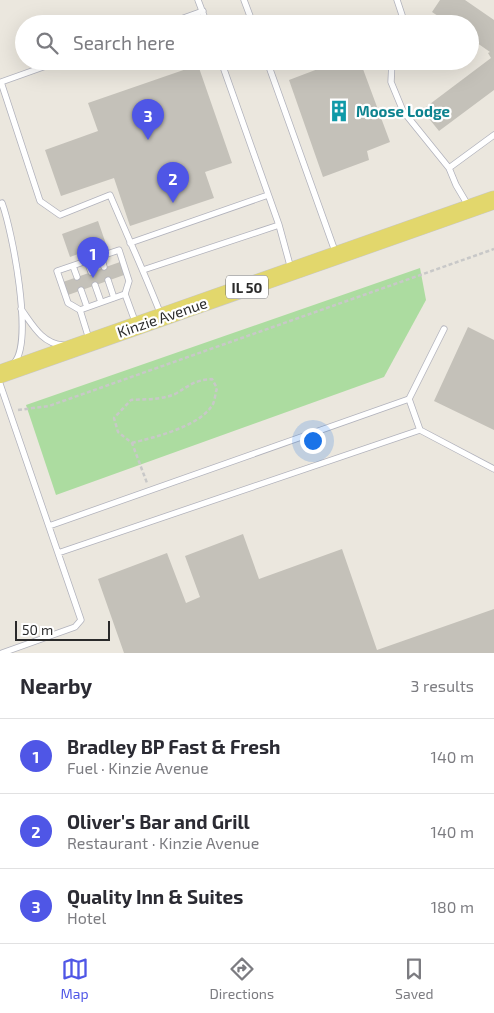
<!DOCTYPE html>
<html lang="en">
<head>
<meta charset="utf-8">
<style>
	body { margin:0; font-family:"Exo 2",sans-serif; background:#f7f7f7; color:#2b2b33 }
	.scale { position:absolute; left:15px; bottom:12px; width:95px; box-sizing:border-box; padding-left:5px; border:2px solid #2a2a2a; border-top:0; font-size:14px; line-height:18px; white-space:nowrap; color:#2a2a2a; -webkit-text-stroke:4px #fff; paint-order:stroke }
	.you { position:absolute; left:312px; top:440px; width:18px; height:18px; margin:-12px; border:4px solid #fff; border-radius:50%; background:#1a73e8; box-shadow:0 0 0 8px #1a73e833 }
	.badge { display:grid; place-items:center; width:32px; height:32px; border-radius:50%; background:#4f56e6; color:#fff; font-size:16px; font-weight:700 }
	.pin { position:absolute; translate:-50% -41px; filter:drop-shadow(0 1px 2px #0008) }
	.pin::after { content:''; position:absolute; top:26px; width:18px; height:15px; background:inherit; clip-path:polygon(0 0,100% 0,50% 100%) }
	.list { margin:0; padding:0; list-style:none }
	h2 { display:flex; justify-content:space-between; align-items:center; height:65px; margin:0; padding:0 20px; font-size:21px }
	h2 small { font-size:16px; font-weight:400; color:#7c7c81 }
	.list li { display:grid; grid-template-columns:32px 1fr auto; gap:15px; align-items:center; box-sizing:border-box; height:75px; padding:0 20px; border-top:1px solid #e1e1e2 }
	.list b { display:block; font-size:19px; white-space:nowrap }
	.list p { margin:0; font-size:16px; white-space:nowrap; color:#7c7c81 }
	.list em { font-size:16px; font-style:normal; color:#7c7c81 }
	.icon { flex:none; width:28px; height:28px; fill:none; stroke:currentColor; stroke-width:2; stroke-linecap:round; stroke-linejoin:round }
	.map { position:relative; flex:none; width:494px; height:653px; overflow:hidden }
	.search { position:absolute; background:#fff; box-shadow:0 5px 20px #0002; left:15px; right:15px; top:15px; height:55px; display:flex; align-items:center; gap:12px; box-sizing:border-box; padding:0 18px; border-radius:28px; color:#7c7c81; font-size:19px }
	.sheet { height:290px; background:#fff }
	nav { display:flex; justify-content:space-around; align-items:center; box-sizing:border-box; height:70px; border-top:1px solid #e1e1e2; background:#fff; font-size:14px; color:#7c7c81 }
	nav a { display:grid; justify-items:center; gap:2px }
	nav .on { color:#4f56e6 }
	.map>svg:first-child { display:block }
	.green { fill:#acdca0 }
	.building { fill:#c4c1b9 }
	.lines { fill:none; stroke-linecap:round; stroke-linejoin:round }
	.lane-casing { stroke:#b1b2bc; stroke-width:7 }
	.primary-casing { stroke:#c8c8c8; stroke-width:19 }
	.path { stroke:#c8c8c8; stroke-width:2.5; stroke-dasharray:4 2.5; stroke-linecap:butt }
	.lane { stroke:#fff; stroke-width:5.5 }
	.primary { stroke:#e2d76c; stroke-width:18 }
	.labels { text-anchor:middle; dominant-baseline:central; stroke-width:4.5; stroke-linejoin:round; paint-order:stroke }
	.shield { fill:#fff; stroke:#6a6a6a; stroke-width:1 }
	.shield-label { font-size:14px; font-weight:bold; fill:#2a2a2a }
	.culture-label { font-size:15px; font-weight:bold; fill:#0d838f; stroke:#fff; text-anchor:start }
	.street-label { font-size:15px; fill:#2a2a2a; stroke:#fff }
</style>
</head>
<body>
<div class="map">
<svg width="494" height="653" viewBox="0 0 494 653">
	<rect width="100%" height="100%" fill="#ebe7de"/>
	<path class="green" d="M420,268L426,300L384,377L56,495L26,405Z"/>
	<path class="building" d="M440,0H465L494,20V90L439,131L422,110L491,58L488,53L490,52L470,38V24H450L432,12Z
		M339,61H360L390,142L367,151L369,160L323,177L289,80Z
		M198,65L232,163L205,172L214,198L130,226L114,178L61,196L45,150L98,131L88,103Z
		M98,221L106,244L70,257L62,234Z
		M120,262L124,275L68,295L63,282Z
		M468,327L494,340V430L434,401Z
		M243,534L259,579L342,549L377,650L494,609V653H124L98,579L167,553L186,603L200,597L185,556Z"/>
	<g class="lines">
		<g class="lane-casing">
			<path id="lane" d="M198,0L207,24
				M244,0L253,24
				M397,0L405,24
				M167,24L203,11
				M60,61L1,82L40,201L60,215L110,195C127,235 145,274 161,315
				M221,61L279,225L291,269
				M267,61L336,254
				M392,61L391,82L403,111L449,168L456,185L469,207
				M449,168L494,135
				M0,204L2,203C12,230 34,342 14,363
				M130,243L268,195
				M101,256L104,267
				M87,261L91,272
				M73,266L77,277
				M143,270L279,225
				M108,280L114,298
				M95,285L101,302
				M81,290L87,307
				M21,309C32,324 42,344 63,345
				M80,310L68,303L57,271L119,250L129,281L125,294
				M444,329L409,399L420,430L494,469
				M89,339L80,310L125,294L136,324
				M0,384L81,620L75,627L2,653
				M49,526L409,399
				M58,553L420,430"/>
		</g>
		<g class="primary-casing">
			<path id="primary" d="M0,374L494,200"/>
		</g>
		<path class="path" d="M18,410L49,406L494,249
			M132,443C155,437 197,427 211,407C215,403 215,394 217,388L212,379C194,380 189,386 175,394C161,400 146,399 131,400L114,418L118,432L132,443L147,483"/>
		<use href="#lane" class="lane"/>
		<use href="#primary" class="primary"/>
	</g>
	<defs>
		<g id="building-bare" transform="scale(1.725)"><path d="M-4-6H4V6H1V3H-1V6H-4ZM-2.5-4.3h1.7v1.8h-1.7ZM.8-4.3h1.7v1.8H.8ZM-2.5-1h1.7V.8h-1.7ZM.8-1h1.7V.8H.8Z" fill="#0f9aa8" stroke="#fff" stroke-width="2.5" paint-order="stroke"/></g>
	</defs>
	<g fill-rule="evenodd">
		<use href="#building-bare" x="339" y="111"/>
	</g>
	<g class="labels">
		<rect class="shield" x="226" y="275.5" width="42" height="23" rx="4"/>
		<g class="shield-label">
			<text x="247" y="287">IL 50</text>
		</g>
		<g class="culture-label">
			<text x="356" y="111">Moose Lodge</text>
		</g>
		<g class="street-label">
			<text transform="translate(162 317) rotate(-19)">Kinzie Avenue</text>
		</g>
	</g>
</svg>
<div class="scale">50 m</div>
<div class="you"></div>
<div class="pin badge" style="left:93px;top:278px">1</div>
<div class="pin badge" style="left:173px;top:203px">2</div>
<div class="pin badge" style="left:148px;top:140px">3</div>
<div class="search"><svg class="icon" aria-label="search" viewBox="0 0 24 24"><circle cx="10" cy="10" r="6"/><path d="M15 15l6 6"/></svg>Search here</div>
</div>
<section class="sheet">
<h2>Nearby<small>3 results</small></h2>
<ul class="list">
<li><span class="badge">1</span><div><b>Bradley BP Fast &amp; Fresh</b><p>Fuel · Kinzie Avenue</p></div><em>140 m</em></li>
<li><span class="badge">2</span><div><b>Oliver's Bar and Grill</b><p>Restaurant · Kinzie Avenue</p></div><em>140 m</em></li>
<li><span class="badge">3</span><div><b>Quality Inn &amp; Suites</b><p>Hotel</p></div><em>180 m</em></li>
</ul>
</section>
<nav>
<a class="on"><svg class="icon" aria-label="map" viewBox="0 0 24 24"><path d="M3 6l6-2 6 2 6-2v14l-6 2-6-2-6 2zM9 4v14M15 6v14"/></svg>Map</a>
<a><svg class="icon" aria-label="directions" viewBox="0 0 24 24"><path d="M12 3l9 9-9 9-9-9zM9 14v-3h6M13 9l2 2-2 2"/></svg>Directions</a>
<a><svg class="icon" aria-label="saved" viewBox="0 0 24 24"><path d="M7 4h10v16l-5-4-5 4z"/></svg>Saved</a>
</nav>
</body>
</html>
